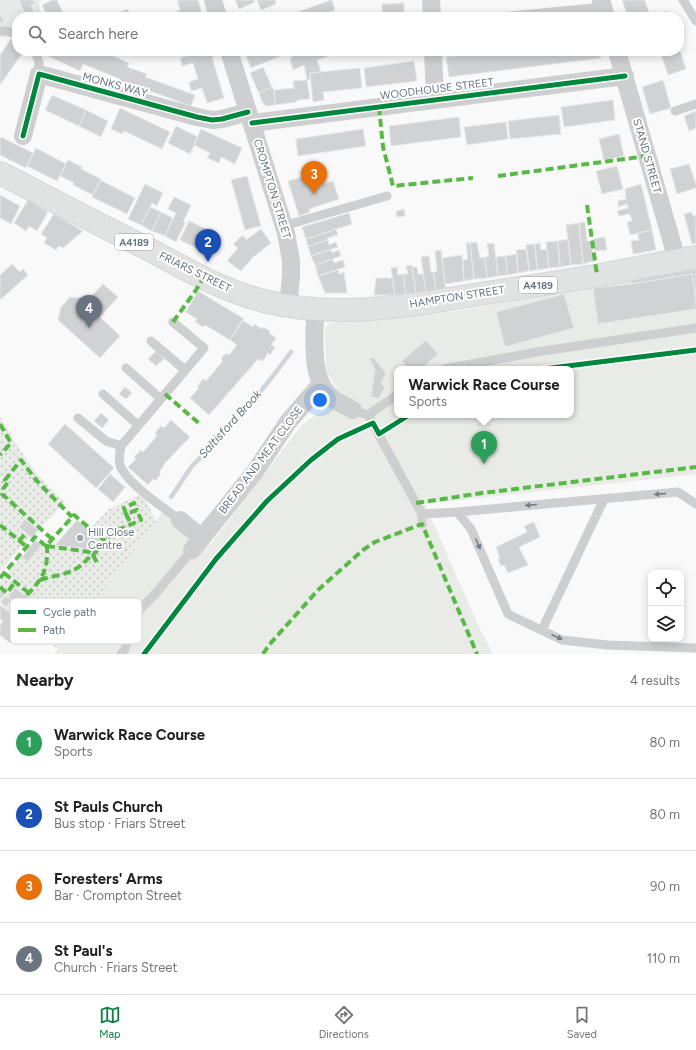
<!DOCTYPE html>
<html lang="en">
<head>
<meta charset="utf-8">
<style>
	body { margin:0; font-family:Figtree,sans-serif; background:#f6f6f6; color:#222 }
	.controls { position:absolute; right:12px; bottom:12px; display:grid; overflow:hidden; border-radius:8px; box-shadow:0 2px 10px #0003 }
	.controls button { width:36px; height:36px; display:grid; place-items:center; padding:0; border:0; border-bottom:1px solid #e0e0e0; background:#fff; color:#222; font:20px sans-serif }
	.you { position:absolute; left:320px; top:400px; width:14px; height:14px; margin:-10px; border:3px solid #fff; border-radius:50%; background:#1a73e8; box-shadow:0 0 0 6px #1a73e833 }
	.badge { display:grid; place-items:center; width:26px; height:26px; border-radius:50%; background:#0b8043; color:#fff; font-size:13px; font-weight:700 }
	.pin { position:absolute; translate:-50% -33px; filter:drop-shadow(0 1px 2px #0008) }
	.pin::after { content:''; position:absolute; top:21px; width:14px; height:12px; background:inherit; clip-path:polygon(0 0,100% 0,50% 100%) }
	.popup { position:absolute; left:394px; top:366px; width:180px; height:52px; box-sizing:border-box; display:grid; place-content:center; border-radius:8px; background:#fff; filter:drop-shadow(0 1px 3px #0005); font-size:13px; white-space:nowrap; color:#767676 }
	.popup b { font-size:15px; color:#222 }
	.popup::after { content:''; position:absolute; left:50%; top:100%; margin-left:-8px; border:8px solid transparent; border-top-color:#fff }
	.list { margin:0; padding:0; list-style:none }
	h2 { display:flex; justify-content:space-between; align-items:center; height:52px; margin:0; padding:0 16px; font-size:17px }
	h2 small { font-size:13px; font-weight:400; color:#767676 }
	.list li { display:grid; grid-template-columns:26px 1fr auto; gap:12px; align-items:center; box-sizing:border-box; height:72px; padding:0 16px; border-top:1px solid #e0e0e0 }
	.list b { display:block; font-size:15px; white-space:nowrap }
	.list p { margin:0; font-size:13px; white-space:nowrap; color:#767676 }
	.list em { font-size:13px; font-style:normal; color:#767676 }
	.icon { flex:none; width:22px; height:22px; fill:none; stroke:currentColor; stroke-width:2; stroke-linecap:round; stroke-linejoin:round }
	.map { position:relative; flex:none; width:696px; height:654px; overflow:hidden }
	.search { position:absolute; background:#fff; box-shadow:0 2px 10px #0003; left:12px; right:12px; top:12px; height:44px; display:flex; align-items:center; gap:10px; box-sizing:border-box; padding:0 14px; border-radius:16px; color:#767676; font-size:15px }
	.sheet { height:340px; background:#fff }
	nav { display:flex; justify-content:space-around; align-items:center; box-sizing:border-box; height:56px; border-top:1px solid #e0e0e0; background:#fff; font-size:11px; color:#767676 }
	nav a { display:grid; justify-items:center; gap:2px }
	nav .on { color:#0b8043 }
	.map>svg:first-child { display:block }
	.built { fill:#e8e9e9 }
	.green { fill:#e8ebe6; fill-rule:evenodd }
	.garden { fill:url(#garden-dots) }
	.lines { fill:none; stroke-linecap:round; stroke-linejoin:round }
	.stream { stroke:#ced6d9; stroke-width:4.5 }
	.building { fill:#d0d2d3; stroke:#e8e8e8 }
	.primary-casing { stroke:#d5d6d7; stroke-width:24 }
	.lane { stroke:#cecfd0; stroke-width:9 }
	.street { stroke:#cecfd0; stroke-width:18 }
	.primary { stroke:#e1e2e2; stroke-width:22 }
	.quiet { stroke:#58b947; stroke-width:4; stroke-dasharray:8 4; stroke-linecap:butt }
	.cycleway-casing { stroke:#fff; stroke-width:8 }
	.cycleway { stroke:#00873e; stroke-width:5 }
	.oneway { fill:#707f8b }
	.poi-dot { fill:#99a4ac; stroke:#fff; stroke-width:1.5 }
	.labels { text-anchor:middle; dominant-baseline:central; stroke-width:4; stroke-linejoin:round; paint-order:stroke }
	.shield { fill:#fff; stroke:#939fa8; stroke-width:1 }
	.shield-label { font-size:10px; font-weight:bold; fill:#657683 }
	.street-label { font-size:11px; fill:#657683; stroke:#fff }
	.poi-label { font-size:11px; fill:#657683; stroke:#fff; text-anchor:start }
	.water-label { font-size:12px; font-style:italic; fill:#60757c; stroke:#fff }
	.key { fill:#fff; stroke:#d1d6da; stroke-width:1 }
	.key-label { font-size:11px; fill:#657683 }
</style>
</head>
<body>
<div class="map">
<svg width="696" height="654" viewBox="0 0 696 654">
	<defs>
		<pattern id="garden-dots" width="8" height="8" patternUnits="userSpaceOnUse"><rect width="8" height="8" fill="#e8ebe6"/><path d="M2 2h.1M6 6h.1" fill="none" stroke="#c0c3c0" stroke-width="1.8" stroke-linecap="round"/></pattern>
	</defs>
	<rect width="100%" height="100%" fill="#f9f9f9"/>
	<path class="built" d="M0,0H41L39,2L41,17H17V31L6,37L0,38Z"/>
	<path class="green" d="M696,267V474L425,504L478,625L493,654H54L163,511L208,547L302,425L316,415L326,411L329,400L337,389L330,378L326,368L325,329L330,323L452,312ZM397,369H571V415H397Z"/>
	<path class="garden" d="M0,416C13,438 25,461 43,480C49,488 58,495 65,502L42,527L38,530L32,538L30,537L0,571V482L3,477L0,478Z
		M142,493L156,521L58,649L0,604V582L22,557L28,562L41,545L44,549L54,550L55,545L89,549L95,555L99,551L114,552L89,530L109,509Z"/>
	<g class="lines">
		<path class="stream" d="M171,497L192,466L223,435L246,409L273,376L291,352"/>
	</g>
	<path class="building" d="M19,0H33L35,4L31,5L36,17H26Z
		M52,0H57L65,17H48L42,5Z
		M177,0H198L203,17H176L175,12L180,10Z
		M235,0H254L255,2L239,9Z
		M257,0H275L276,4L261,10Z
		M331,0H332L335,10L315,17H284Z
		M622,0H645L649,13L637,17H628Z
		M404,3V17H382V4Z
		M128,9L131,17H117L116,14Z
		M0,11L4,22L0,23Z
		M667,11L669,17H650Z
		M11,39L17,43V51H24L0,85V55Z
		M679,48L686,69L668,75L660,51H679Z
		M45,51H81L84,52L85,51H102L129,63L127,67L147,74L145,77L195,95L191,106L142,88L141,92L119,83L120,79L83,64L80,71L44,54Z
		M190,51H213L215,56L212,57L224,98L207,103L202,88L191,91L189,82L198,79L193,63L182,66L180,58L191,54Z
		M244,51H287L280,54L281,56L251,68Z
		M295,51H344L317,60L321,72L310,73V79L307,80L304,65L293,70L290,60Z
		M493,51H600L601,58L449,77L446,57Z
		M414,61L417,81L366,87L364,68Z
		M263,67L272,87L259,93L250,73Z
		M360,68L362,88L323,92L324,100L313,102L310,73Z
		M307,80L310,99L297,100V102L275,105L274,90L294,88L293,81Z
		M663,80L671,108L650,114L642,87Z
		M272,87L274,90L275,105L266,106L262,102L259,93Z
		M52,95L86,110L79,126L45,110Z
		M613,100L615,120L564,127L561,107Z
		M120,108L170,132L162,149L124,131L122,134L111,129Z
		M86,110L108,121L101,137L79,126Z
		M696,111V128L689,131L684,116Z
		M559,115L561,134L510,139L508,121Z
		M459,117L461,137L391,146L389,126Z
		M506,122L508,139L467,145L464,127Z
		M176,126L198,137L190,154L168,143Z
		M201,129L242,148L235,164L221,157L219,163L207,158L210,153L194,145Z
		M363,129L366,146L298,156L296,139Z
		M619,134L624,156L604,160L599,139Z
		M1,137L33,153L26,168L0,155V140Z
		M36,148L66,164L57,181L27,166Z
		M68,160L82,167L81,169L101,179L93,195L73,185L74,183L60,176Z
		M689,164L696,184V188L677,194L670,169Z
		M617,166L623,189L602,194L596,171Z
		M308,175L312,188L333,181L339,199L309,209L310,212L299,216L288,181Z
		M247,176L261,226L245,230L231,180Z
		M100,180L135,198L127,214L92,197Z
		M145,184L163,193L157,206L152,203L141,225L128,219Z
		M641,184L652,230L630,235L627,222L632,221L630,214L619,216L617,211L628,208L627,204L618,207V201L626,199L625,189Z
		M0,195L20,206L11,224L0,218Z
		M174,197L191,205L183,222L185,223L176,242L165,236L176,213L168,209Z
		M28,200L48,212L37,231L29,226L26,231L14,223Z
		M150,207L161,212L152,231L141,225Z
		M404,209L405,216L397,217L396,211Z
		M161,212L173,218L165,236L152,231Z
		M692,212L693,216L696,215V243L692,244L684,214Z
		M349,213L352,224L306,239L302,227Z
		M54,214L83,231L63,248L59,246L56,250L44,243L47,238L41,234Z
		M189,221L219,235L209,254L180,240Z
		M585,222L587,241H591L594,261L583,264L579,223Z
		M579,223L583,264L571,265L566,225Z
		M261,229L271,243L252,258L241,271L227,261L238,248L233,244L243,235L246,240Z
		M336,229L338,235L327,238L328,240L308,246L306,239Z
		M652,230L656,250L633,254L631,241L639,240L638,233Z
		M605,237L607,250L595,251L593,239Z
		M568,239L571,265L560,267L558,241Z
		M328,240L329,245L336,242L338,247L311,256L308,246Z
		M558,241L560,267L549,268L546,242Z
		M477,242L480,258L485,257L487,278L474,279L470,243Z
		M466,243H470L474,279L464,281L463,260L468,259Z
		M494,243L498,276L487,278L485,257L489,256L487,244Z
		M540,243L541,250L547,249L549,268L537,270L535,244Z
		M535,244L537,270L529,271L526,245Z
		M331,249L332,253L339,250L341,256L315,265L311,256Z
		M527,249L529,271L518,273L516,250Z
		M441,250L446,289L436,290L433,272H437L435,251Z
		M517,254L518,273L507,275L506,256Z
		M462,255L464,281L445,284L442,258Z
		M429,256L431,272H433L436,290L426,291L421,257Z
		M506,256L507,275L498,276L496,257Z
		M333,259L334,263L343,260L345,267L318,276L315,265Z
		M12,264L20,272L23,269L28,275L0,300V275Z
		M412,265L416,293L406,294L403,274H408L406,266Z
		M397,267L398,275L403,274L406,294L395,295L391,268Z
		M412,267H417L418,274H423L426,291L416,293Z
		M696,269V300L692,274L631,284V280Z
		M338,270L339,274L344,272L347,293H325L318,276Z
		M692,274L696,300V309L598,324L593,288L631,284Z
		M376,278H392L395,295H374Z
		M103,284L118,297L100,317L120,336L100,358L58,320L61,307L70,297L82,298L86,302Z
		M198,291L244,319L230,340L205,325L203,327L195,322L197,319L186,312Z
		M564,294L574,328L505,347L496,312Z
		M242,320L253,327L254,324L262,329L263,327L270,331L269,333L276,338L271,345L275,347L270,355L268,353L263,361L258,359L209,415L190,398L199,388L197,387L203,379L206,381L223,361L221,359L226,353L229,355L237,345L230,340Z
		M426,340L438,354L421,369H409L402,361Z
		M156,351L164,359L156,366L148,359Z
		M373,357L386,373L381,384L385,387L379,399L371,396L375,370L370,359Z
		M125,387L132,393L126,399L119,394Z
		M101,413L109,420L102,428L94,421Z
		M171,420L190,437L163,465L164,466L159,472L161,474L155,481L153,479L148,485L128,467L136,459L134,457L141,450L143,452L157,436L155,433L161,426L164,428Z
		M65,424L114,468L96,488L48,444Z
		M110,474L125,487L113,502L98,489Z
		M25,519L38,530L32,538L19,527Z
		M77,520L89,530L114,552L99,551L95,555L89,549L55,545Z
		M534,522L540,537L519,547L528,565L508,573L504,565L501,566L498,559L500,558L496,547L527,532L524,526Z
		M35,540L41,545L28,562L22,557Z
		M15,588L24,595L25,593L29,597L28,598L37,605L29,614L8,597Z
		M0,590L5,593L0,600Z
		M6,596L11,600L6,607L1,602Z
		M0,605L25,624L10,643L0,635V625L3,621L0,619Z"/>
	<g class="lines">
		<g class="primary-casing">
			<path id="primary" d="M0,173C51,199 102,226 154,252C187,270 227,292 264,301C338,320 413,305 486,293C520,288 554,283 588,277C624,271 660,263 696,257"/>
		</g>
		<path class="lane" d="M683,0L696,21
			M501,17L603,7
			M0,31H6L17,34
			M35,51L39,62V74
			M675,111L696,104
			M283,226L387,196
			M173,322L204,348L121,446C120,453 118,459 120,465C126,483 164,508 180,520
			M151,341L185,370
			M126,368L161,399
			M444,369L537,352L696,328
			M103,394L138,425
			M362,413L368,415L397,395
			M368,415L422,514V524
			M78,418L106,441L121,446
			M457,512L471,529L508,614L562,640L607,645L696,648
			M422,514L457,512L678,492L696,504
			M542,630L604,499
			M121,654L125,649L137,616L140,609L156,593L192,550"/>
		<path class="street" d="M213,0L218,17
			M431,0L432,17
			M601,0L606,17
			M229,51L286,233L291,261V277L288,306
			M433,51L435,99
			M617,51L677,260
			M252,123L625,76
			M23,136L39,74L197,117L212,120L222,119L248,112
			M315,310C315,337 309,379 332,398C338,403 347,406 353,410
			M180,520L202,538
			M192,550L254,473L288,422L321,384"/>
		<use href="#primary" class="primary"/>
		<path class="quiet" d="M379,107L383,147L393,186L473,178
			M498,176L647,156
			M587,205L597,275
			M173,322L196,290L204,277
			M165,394L201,425
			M0,424L11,443L0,455
			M416,503L482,493L696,467
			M126,514L124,508L134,503L137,510
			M0,525L27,547
			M52,539L2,494L3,489L8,482L5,480L21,460L36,480L72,517
			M19,541L26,533
			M47,546L89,552L92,554
			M93,555L98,565
			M4,573L29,593
			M0,578L35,537L46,546
			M40,580C65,572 74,576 92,554L93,555L111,535L120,529L141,520L137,510L126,514L131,524
			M0,587L7,593L15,582
			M27,595C43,578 48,570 47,546H46L74,515L105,541
			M263,654L269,645L318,590L363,550L375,542L422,524L477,654"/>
		<g class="cycleway-casing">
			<path id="cycleway" d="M252,123L625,76
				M23,136L39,74L197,117L212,120L222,119L248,112
				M543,369L696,350
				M144,654L216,559L267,501L311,460L338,439L373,423L379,434L409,415"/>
		</g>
		<use href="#cycleway" class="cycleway"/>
	</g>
	<defs><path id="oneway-solid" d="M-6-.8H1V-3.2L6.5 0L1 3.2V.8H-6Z"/></defs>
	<g class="oneway">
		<use href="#oneway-solid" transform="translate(660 494) rotate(175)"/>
		<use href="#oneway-solid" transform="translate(531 505) rotate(175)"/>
		<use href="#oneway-solid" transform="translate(478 544) rotate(66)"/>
		<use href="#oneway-solid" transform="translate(557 637) rotate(25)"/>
	</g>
	<circle class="poi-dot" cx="80" cy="538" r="4"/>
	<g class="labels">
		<g class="shield">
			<rect x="115" y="234" width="38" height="16" rx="3"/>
			<rect x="519" y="277" width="38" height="16" rx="3"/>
		</g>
		<g class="shield-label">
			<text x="134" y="242">A4189</text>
			<text x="538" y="285">A4189</text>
		</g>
		<g class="street-label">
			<text transform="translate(115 85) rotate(15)">MONKS WAY</text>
			<text transform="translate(437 89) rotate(-7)">WOODHOUSE STREET</text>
			<text transform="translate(647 156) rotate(74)">STAND STREET</text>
			<text transform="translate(272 189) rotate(73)">CROMPTON STREET</text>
			<text transform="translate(195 272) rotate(26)">FRIARS STREET</text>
			<text transform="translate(457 297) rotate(-9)">HAMPTON STREET</text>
			<text transform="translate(261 460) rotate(-53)">BREAD AND MEAT CLOSE</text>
		</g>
		<g class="poi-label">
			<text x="88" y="532">Hill Close<tspan x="88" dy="13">Centre</tspan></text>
		</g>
		<g class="water-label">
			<text transform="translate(230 424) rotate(-48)">Saltisford Brook</text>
		</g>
	</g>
	<rect x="10" y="598" width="132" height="46" rx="6" class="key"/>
	<rect x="18" y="610" width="18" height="4" fill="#00873e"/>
	<rect x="18" y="628" width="18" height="4" fill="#58b947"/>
	<g class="key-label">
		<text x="43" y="616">Cycle path</text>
		<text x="43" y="634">Path</text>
	</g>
</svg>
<div class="controls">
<button><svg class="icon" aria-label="locate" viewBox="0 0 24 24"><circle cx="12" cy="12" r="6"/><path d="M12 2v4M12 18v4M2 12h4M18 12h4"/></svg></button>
<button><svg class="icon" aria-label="layers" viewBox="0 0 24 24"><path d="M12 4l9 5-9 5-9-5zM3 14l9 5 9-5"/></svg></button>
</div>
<div class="you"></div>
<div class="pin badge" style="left:484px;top:464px;background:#2e9e5b">1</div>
<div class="popup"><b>Warwick Race Course</b>Sports</div>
<div class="pin badge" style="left:208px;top:262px;background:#1a4fb4">2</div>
<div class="pin badge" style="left:314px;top:194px;background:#e8710a">3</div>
<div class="pin badge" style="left:89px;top:328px;background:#6b7280">4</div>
<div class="search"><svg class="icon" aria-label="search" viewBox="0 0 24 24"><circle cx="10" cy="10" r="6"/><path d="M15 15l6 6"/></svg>Search here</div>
</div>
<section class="sheet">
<h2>Nearby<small>4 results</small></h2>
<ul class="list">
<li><span class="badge" style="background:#2e9e5b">1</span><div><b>Warwick Race Course</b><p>Sports</p></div><em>80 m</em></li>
<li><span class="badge" style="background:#1a4fb4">2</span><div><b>St Pauls Church</b><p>Bus stop · Friars Street</p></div><em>80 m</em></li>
<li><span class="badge" style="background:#e8710a">3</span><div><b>Foresters' Arms</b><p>Bar · Crompton Street</p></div><em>90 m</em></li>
<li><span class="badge" style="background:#6b7280">4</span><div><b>St Paul's</b><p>Church · Friars Street</p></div><em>110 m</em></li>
</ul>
</section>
<nav>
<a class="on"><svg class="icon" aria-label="map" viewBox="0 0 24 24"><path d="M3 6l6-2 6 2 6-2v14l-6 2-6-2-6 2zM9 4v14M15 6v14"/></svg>Map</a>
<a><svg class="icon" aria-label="directions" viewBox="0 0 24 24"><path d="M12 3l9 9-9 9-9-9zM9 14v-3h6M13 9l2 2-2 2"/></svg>Directions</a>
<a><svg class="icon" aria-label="saved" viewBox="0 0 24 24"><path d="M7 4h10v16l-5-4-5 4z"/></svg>Saved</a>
</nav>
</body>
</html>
